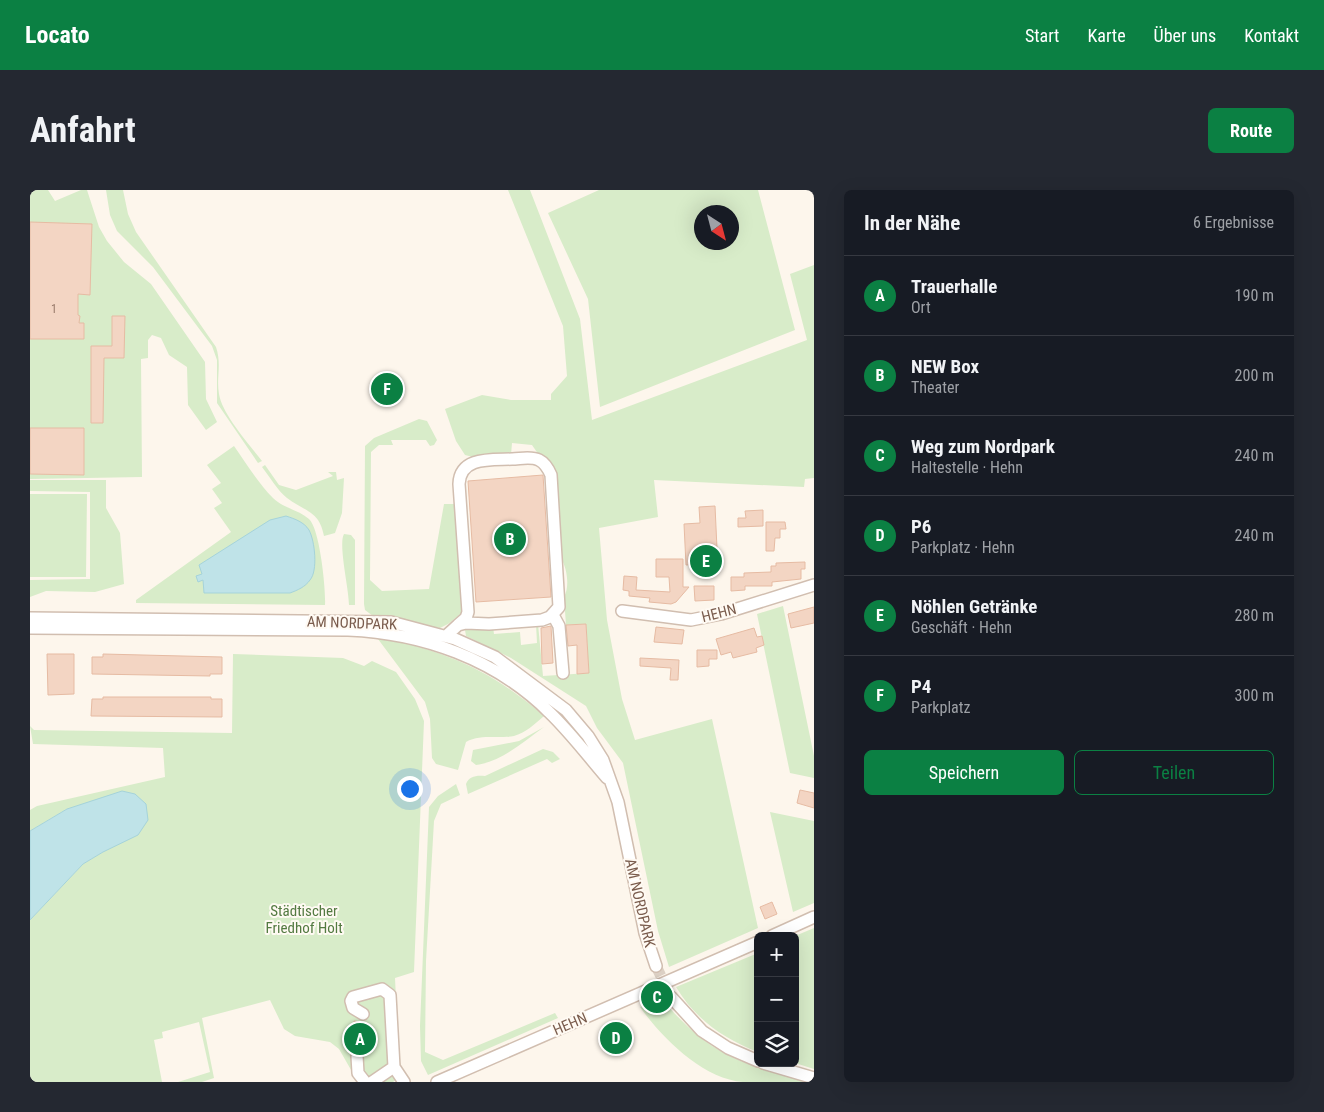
<!DOCTYPE html>
<html lang="de">
<head>
<meta charset="utf-8">
<style>
	body { margin:0; font-family:"Roboto Condensed",sans-serif; background:#242831; color:#f1f3f6 }
	.controls { position:absolute; right:15px; bottom:15px; display:grid; overflow:hidden; border-radius:8px; box-shadow:0 5px 20px #0002 }
	.controls button { width:45px; height:45px; display:grid; place-items:center; padding:0; border:0; border-bottom:1px solid #363941; background:#171b24; color:#f1f3f6; font:25px sans-serif }
	.compass { position:absolute; left:664px; top:15px; width:45px; height:45px; border-radius:50%; background:#171b24; box-shadow:0 5px 20px #0002; rotate:144deg }
	.you { position:absolute; left:379px; top:598px; width:18px; height:18px; margin:-12px; border:4px solid #fff; border-radius:50%; background:#1a73e8; box-shadow:0 0 0 8px #1a73e833 }
	.badge { display:grid; place-items:center; width:32px; height:32px; border-radius:50%; background:#0b8043; color:#fff; font-size:16px; font-weight:700 }
	.pin { position:absolute; translate:-50% -50%; border:2px solid #fff; box-shadow:0 1px 5px #0006 }
	.list { margin:0; padding:0; list-style:none }
	h2 { display:flex; justify-content:space-between; align-items:center; height:65px; margin:0; padding:0 20px; font-size:21px }
	h2 small { font-size:16px; font-weight:400; color:#9ea1a6 }
	.list li { display:grid; grid-template-columns:32px 1fr auto; gap:15px; align-items:center; box-sizing:border-box; height:80px; padding:0 20px; border-top:1px solid #363941 }
	.list b { display:block; font-size:19px; white-space:nowrap }
	.list p { margin:0; font-size:16px; white-space:nowrap; color:#9ea1a6 }
	.list em { font-size:16px; font-style:normal; color:#9ea1a6 }
	.actions { display:flex; gap:10px; padding:15px 20px }
	.actions a { flex:1; padding:11px 0; border:1px solid #0b8043; border-radius:8px; text-align:center; font-size:18px; color:#0b8043 }
	.actions .main { background:#0b8043; color:#fff }
	.icon { flex:none; width:28px; height:28px; fill:none; stroke:currentColor; stroke-width:2; stroke-linecap:round; stroke-linejoin:round }
	.map { position:relative; flex:none; width:784px; height:892px; overflow:hidden; border-radius:8px }
	header { display:flex; align-items:center; gap:30px; box-sizing:border-box; height:70px; padding:0 25px; background:#0b8043; color:#fff }
	header strong { font-size:24px }
	nav { display:flex; gap:28px; margin-inline-start:auto; font-size:18px }
	.intro { display:flex; align-items:center; justify-content:space-between; box-sizing:border-box; height:120px; padding:0 30px }
	h1 { margin:0; font-size:35px }
	.button { padding:12px 22px; border-radius:8px; background:#0b8043; color:#fff; font-size:18px; font-weight:700 }
	main { display:flex; gap:30px; padding:0 30px }
	aside { flex:1; background:#171b24; border-radius:8px; box-shadow:0 5px 20px #0002 }
	.map>svg:first-child { display:block }
	.green { fill:#d8ecc9; fill-rule:evenodd }
	.water { fill:#bfe3e8; stroke:#a5d3da }
	.building { fill:#f3d5c3; stroke:#e6bba3 }
	.lines { fill:none; stroke-linecap:round; stroke-linejoin:round }
	.minor-tunnel { stroke:#dcd0c4; stroke-width:11; stroke-dasharray:11 5.5; stroke-linecap:butt }
	.minor-casing { stroke:#d1beb0; stroke-width:14 }
	.minor { stroke:#fff; stroke-width:11 }
	.labels { text-anchor:middle; dominant-baseline:central; stroke-width:4; stroke-linejoin:round; paint-order:stroke }
	.number-label { font-size:12px; fill:#987a6a }
	.street-label { font-size:15px; fill:#7a5c4d; stroke:#fffaf3 }
	.park-label { font-size:15px; fill:#537a41; stroke:#fffaf3 }
</style>
</head>
<body>
<header>
<strong>Locato</strong>
<nav><a>Start</a><a>Karte</a><a>Über uns</a><a>Kontakt</a></nav>
</header>
<div class="intro"><h1>Anfahrt</h1><a class="button">Route</a></div>
<main>
<div class="map">
<svg width="784" height="892" viewBox="0 0 784 892">
	<rect width="100%" height="100%" fill="#fdf6ec"/>
	<path class="green" d="M0,0H18L25,11L51,0H57L69,37L77,51L94,72L121,94L175,172L176,209L187,232L176,240L158,215L157,177L139,165L131,148L122,145L118,150V168L111,169L112,287L0,289Z
		M76,0H93L98,24L106,42L186,157C192,175 186,187 189,204C192,224 219,254 232,271L228,273L187,213V170L182,156L123,77L87,41L80,25Z
		M478,0H500L550,129L562,230L777,150L760,84L784,75V288L775,289L774,297L624,290L628,327L569,338L577,430L592,509L605,550L682,529L728,738L639,777L628,741L593,573L567,538L556,516L481,468L436,446L435,440L463,437L464,444L490,442L491,455L507,453L506,434H508L513,486L559,483L556,434L536,435L534,407C540,397 537,378 531,368L524,287L502,255L482,253L481,265L443,267L435,265L426,251L415,219L452,205L481,210H521V204L537,186L533,136Z
		M569,0H728L765,140L570,217L558,109L518,23ZM702,22V52H672V22Z
		M389,229L397,231L407,250L404,255L400,256L396,250H361L363,255H349L341,262L340,390L352,401L399,399L414,314H427L433,422L418,434L410,438L343,426L335,420L334,414L335,256L344,248Z
		M204,256C216,273 228,293 243,308C253,318 269,320 279,329C290,339 296,400 295,415L106,413V410L201,342L184,318L192,313L182,299L191,293L177,275Z
		M235,275L249,295L266,300L303,286L298,282H306L307,290L314,288L312,323L305,343L294,346C289,320 275,322 257,308C247,300 240,287 232,277Z
		M0,290H76V318L90,343L94,394L65,402L16,401L0,407V390L60,389V302L0,301Z
		M0,304H57L56,387H0Z
		M314,344L321,345L325,350V415H319C319,399 308,354 314,344Z
		M753,416L784,566V588L760,583L727,424Z
		M345,445C417,463 457,477 514,526C505,534 495,543 484,546C467,549 451,544 436,552L428,580L406,574L402,568L400,529L395,512Z
		M203,464L313,468L334,476L342,471L366,482L385,509L394,531L384,782L365,788L369,869L373,884L363,892H328L309,859L300,852L265,846L254,839L240,810L172,828L184,888L172,892H148L180,882L169,832L132,842L133,848L124,850L132,892H0V730L53,674L73,662L37,619L0,641V620L7,616L135,587L133,558L3,554L0,536L4,540L202,543Z
		M514,537C494,551 472,572 446,575L441,571L443,560L489,551Z
		M513,559L523,562L530,569L522,573L517,569L438,604L436,594C439,586 447,585 455,586Z
		M426,594L430,605L411,614L404,631L396,771L395,862L413,870L525,823L528,828L398,885L391,871L390,836L399,617L408,606Z
		M740,622L784,631V713L763,722Z
		M784,738V879L765,873V746Z
		M728,763V862C694,849 665,829 646,797Z
		M631,808C678,864 707,872 775,892C755,892 733,892 713,892C673,889 632,848 610,817Z"/>
	<path class="water" d="M256,326C265,329 274,332 279,340C285,351 288,381 280,390C275,397 268,400 260,403H174L173,390L168,392L166,386L172,384L169,375L240,330Z
		M92,601L105,604L116,614L118,630L108,645L73,662L53,674L0,730V641L37,619Z"/>
	<path class="building" d="M0,32L62,34L60,105L48,104V125L50,126L49,133H54V149H0Z
		M82,126H95L94,168H74L73,233H61V156H82Z
		M0,238H54V285L0,284Z
		M513,285L521,407L446,412L438,291Z
		M685,316L688,380L678,381V374L656,375L654,334L670,333L669,317Z
		M733,320V336L708,337V328H716L715,321Z
		M736,332H755L756,339H750V348H745L744,361H736Z
		M626,369H653V397H659L646,412L641,414L619,412L620,408L599,406V401L593,400L594,386L607,387L606,400L640,402L639,387H626Z
		M775,372V379H771V389L742,392V396H715V400L701,401V387H714V383L741,382V376H746V373Z
		M664,396H684V410L665,411Z
		M784,417V433L761,438L758,424Z
		M556,434L559,483L547,484V455L538,456L536,435Z
		M521,436L523,473L512,474L511,438Z
		M626,437L654,440L652,454L624,452Z
		M724,438L727,447L732,446L734,455L726,458L727,462L703,468L701,462L691,465L686,449Z
		M667,460H687V469H679V476L667,477Z
		M17,464H44V504L18,505Z
		M73,464L192,467V484H180V486L62,484V467H73Z
		M610,468L649,470L648,490H640L641,478L610,476Z
		M73,507H181V509H192V527L61,526L62,509H73Z
		M770,600L784,603V618L767,613Z
		M742,712L747,724L735,729L730,717Z
		M324,831L338,833L347,845V853L345,857L334,865L331,860L325,859L320,851L321,844L326,839Z"/>
	<g class="lines">
		<path class="minor-tunnel" d="M626,776L641,807"/>
		<g class="minor-casing">
			<path id="minor" d="M592,421L661,430L691,424L784,395
				M523,425L529,436L533,483
				M0,428L361,432L425,449L465,467L536,520L558,546L573,570L588,612L615,743L626,776
				M0,438L318,440C392,443 466,469 519,522C540,542 558,566 577,588
				M416,446L428,435L436,433L459,434L512,430L520,427L529,417L521,285C518,278 515,273 509,270C501,266 490,269 482,269C462,270 430,266 429,294L438,422L436,428L428,435
				M742,746L784,727
				M641,807L672,841L698,858L728,871
				M333,824L323,818L321,811L323,807L352,799L360,805L364,877L374,892
				M327,866L328,883L335,892
				M733,873L784,888
				M342,892L364,877
				M407,892L728,752"/>
		</g>
		<use href="#minor" class="minor"/>
	</g>
	<g class="labels">
		<g class="number-label">
			<text x="24" y="119">1</text>
		</g>
		<g class="street-label">
			<text transform="translate(689 423) rotate(-14)">HEHN</text>
			<text transform="translate(322 433) rotate(2)">AM NORDPARK</text>
			<text transform="translate(610 713) rotate(77)">AM NORDPARK</text>
			<text transform="translate(540 834) rotate(-23)">HEHN</text>
		</g>
		<g class="park-label">
			<text x="274" y="721">Städtischer<tspan x="274" dy="17">Friedhof Holt</tspan></text>
		</g>
	</g>
</svg>
<div class="controls">
<button>+</button>
<button>−</button>
<button><svg class="icon" aria-label="layers" viewBox="0 0 24 24"><path d="M12 4l9 5-9 5-9-5zM3 14l9 5 9-5"/></svg></button>
</div>
<svg class="compass" viewBox="-18 -18 36 36"><path d="M0-13l5 13h-10z" fill="#e53935"/><path d="M0 13l5-13h-10z" fill="#9ea1a6"/></svg>
<div class="you"></div>
<div class="pin badge" style="left:330px;top:849px">A</div>
<div class="pin badge" style="left:480px;top:349px">B</div>
<div class="pin badge" style="left:627px;top:807px">C</div>
<div class="pin badge" style="left:586px;top:848px">D</div>
<div class="pin badge" style="left:676px;top:371px">E</div>
<div class="pin badge" style="left:357px;top:199px">F</div>
</div>
<aside>
<h2>In der Nähe<small>6 Ergebnisse</small></h2>
<ul class="list">
<li><span class="badge">A</span><div><b>Trauerhalle</b><p>Ort</p></div><em>190 m</em></li>
<li><span class="badge">B</span><div><b>NEW Box</b><p>Theater</p></div><em>200 m</em></li>
<li><span class="badge">C</span><div><b>Weg zum Nordpark</b><p>Haltestelle · Hehn</p></div><em>240 m</em></li>
<li><span class="badge">D</span><div><b>P6</b><p>Parkplatz · Hehn</p></div><em>240 m</em></li>
<li><span class="badge">E</span><div><b>Nöhlen Getränke</b><p>Geschäft · Hehn</p></div><em>280 m</em></li>
<li><span class="badge">F</span><div><b>P4</b><p>Parkplatz</p></div><em>300 m</em></li>
</ul>
<div class="actions"><a class="main">Speichern</a><a>Teilen</a></div>
</aside>
</main>
</body>
</html>
